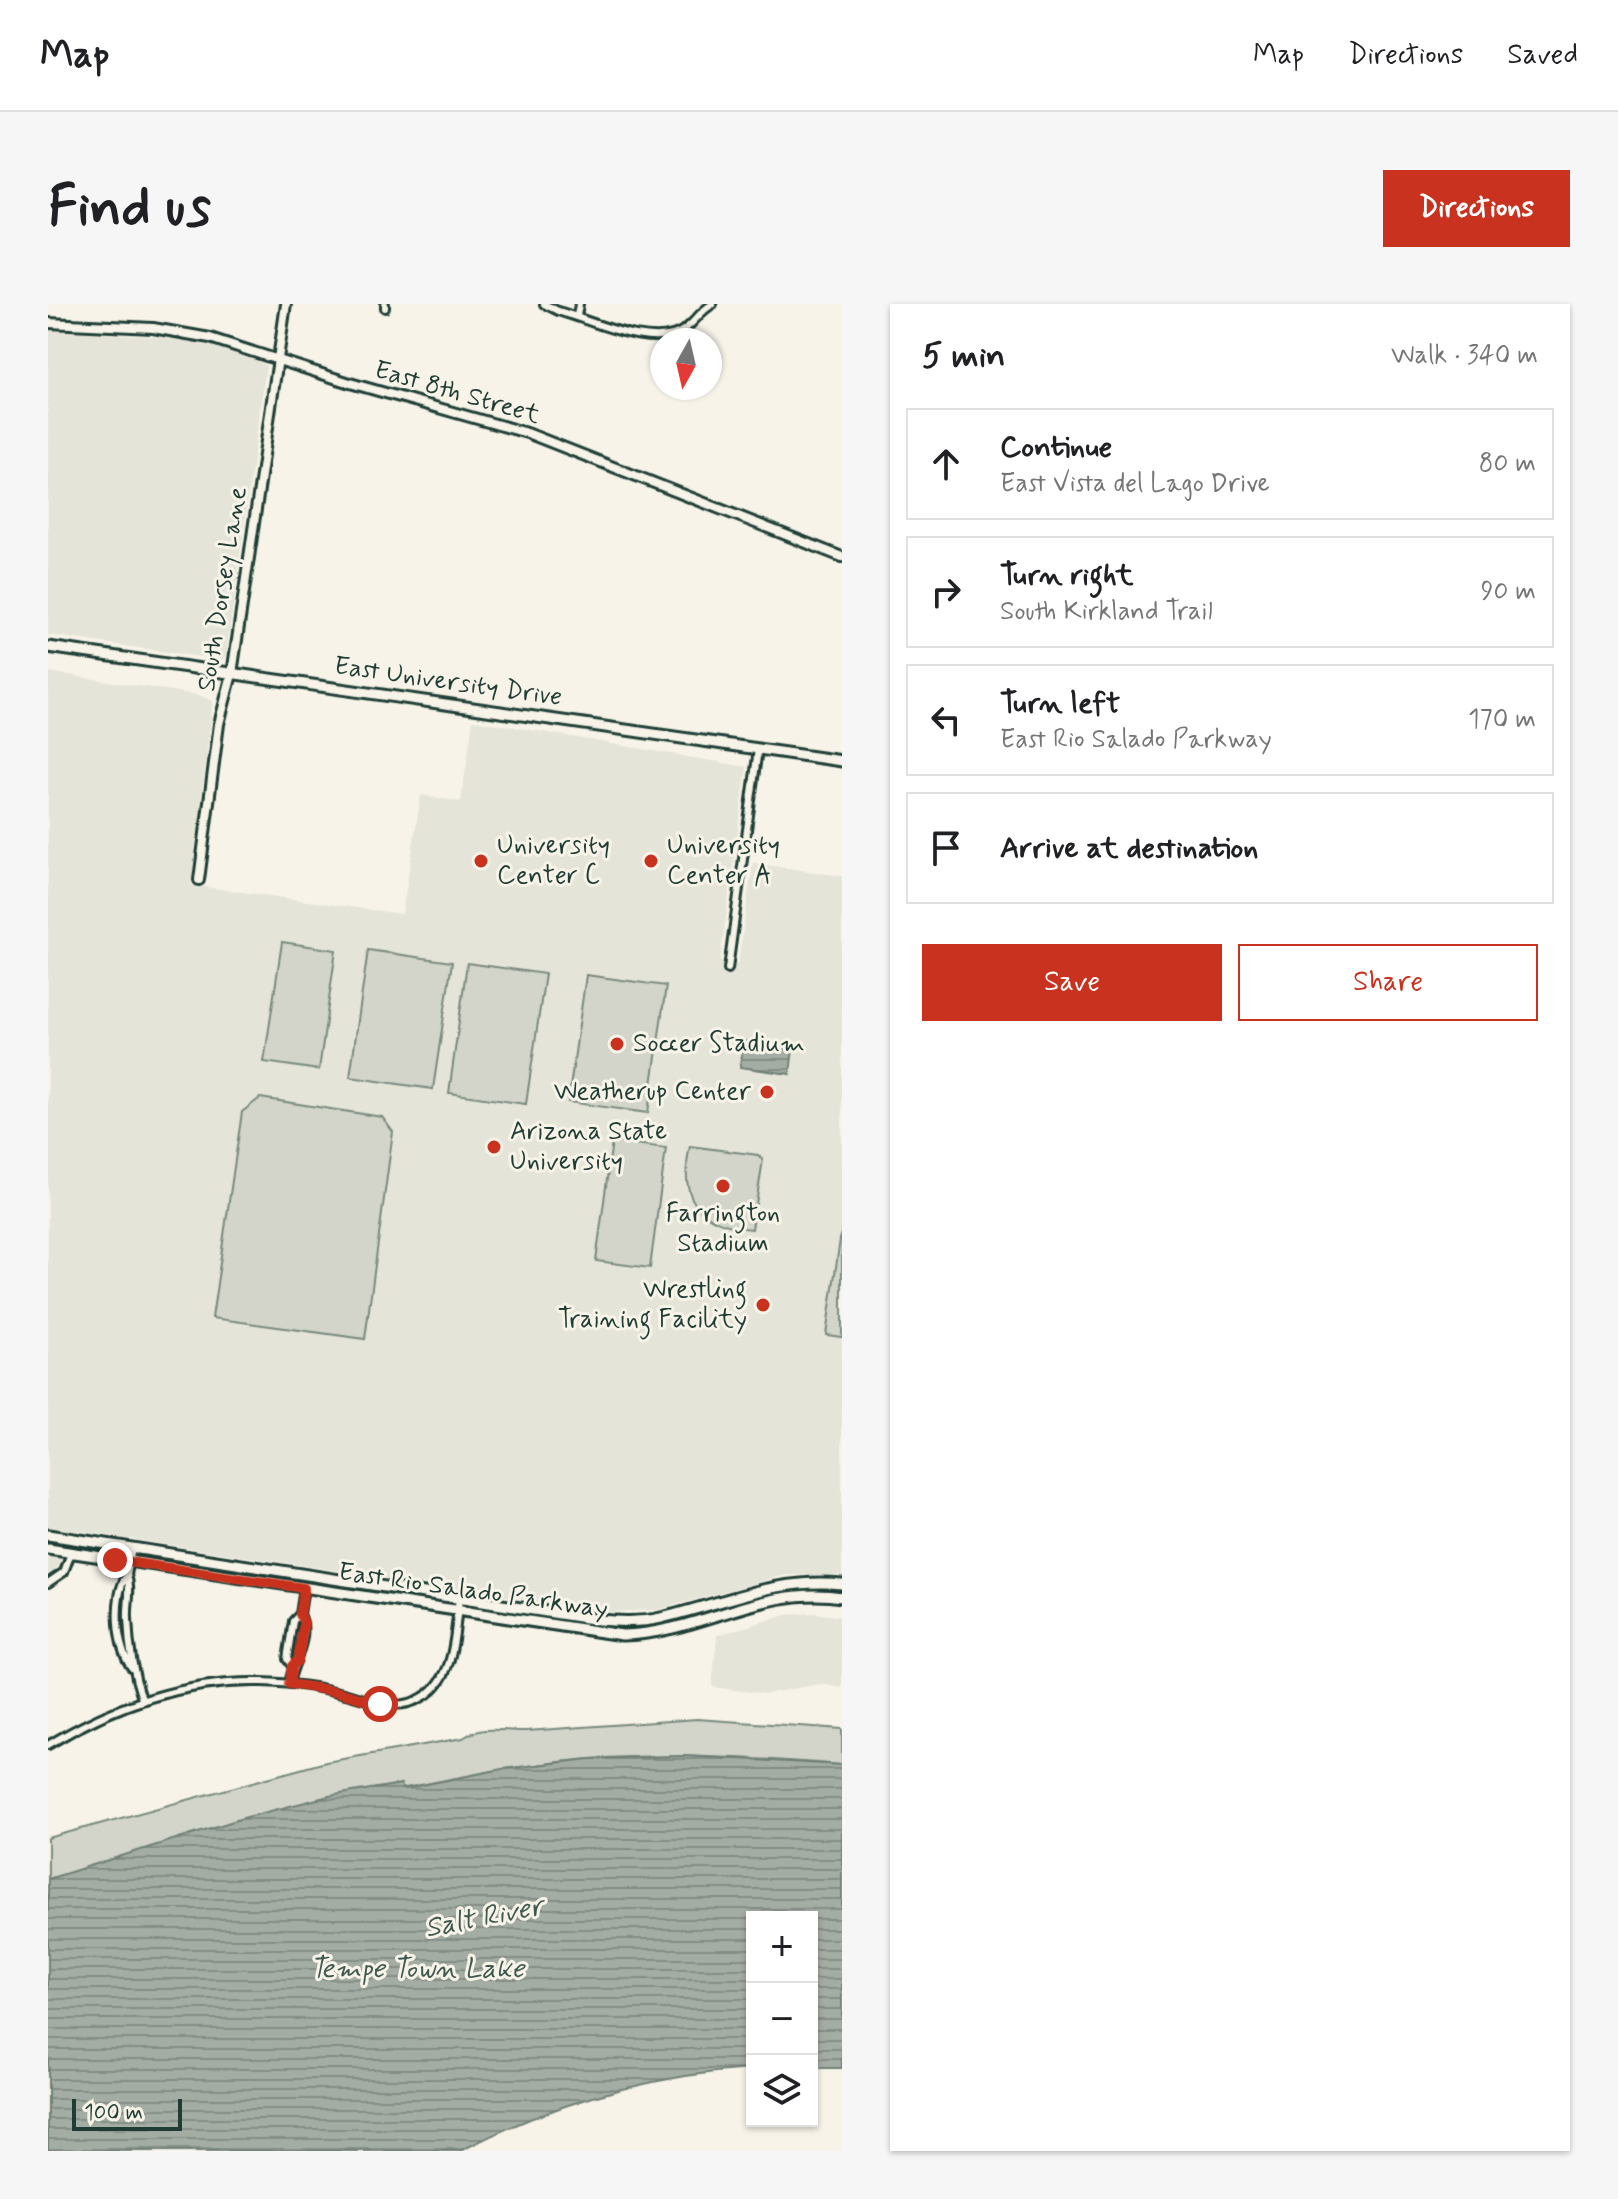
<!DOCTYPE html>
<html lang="en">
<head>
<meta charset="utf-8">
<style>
	body { margin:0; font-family:Mynerve,sans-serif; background:#f6f6f6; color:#202124 }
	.controls { position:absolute; right:24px; bottom:24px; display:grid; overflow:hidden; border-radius:0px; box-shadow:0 2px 6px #0004 }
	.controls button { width:72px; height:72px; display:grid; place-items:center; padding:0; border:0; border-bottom:2px solid #e0e0e0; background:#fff; color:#202124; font:40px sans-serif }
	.compass { position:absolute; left:602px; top:24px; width:72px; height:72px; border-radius:50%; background:#fff; box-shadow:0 2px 6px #0004; rotate:188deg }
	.scale { position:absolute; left:24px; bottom:20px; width:110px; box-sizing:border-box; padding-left:8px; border:4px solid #1f3d34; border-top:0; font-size:22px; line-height:28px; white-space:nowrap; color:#1f3d34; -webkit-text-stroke:6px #f7f3e8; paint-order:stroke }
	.stop { position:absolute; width:24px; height:24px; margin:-18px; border:6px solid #c8321e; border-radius:50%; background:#fff }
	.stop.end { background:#c8321e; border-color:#fff; box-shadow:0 2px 8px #0008 }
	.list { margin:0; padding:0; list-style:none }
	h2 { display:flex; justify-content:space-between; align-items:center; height:104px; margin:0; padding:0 32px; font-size:34px }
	h2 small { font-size:26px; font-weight:400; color:#757577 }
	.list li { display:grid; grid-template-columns:52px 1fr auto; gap:24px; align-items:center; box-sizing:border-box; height:112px; margin:0 16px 16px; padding:0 16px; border:2px solid #e0e0e0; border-radius:0px }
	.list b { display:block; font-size:30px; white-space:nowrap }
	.list p { margin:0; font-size:26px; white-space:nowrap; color:#757577 }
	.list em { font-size:26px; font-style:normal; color:#757577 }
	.actions { display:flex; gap:16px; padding:24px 32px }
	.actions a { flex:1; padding:18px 0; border:2px solid #c8321e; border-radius:0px; text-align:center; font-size:28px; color:#c8321e }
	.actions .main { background:#c8321e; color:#fff }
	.icon { flex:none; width:44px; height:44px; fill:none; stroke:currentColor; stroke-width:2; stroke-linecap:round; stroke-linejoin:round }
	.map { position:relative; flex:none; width:794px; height:1847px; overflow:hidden; border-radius:0px }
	header { display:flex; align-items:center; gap:48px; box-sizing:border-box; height:112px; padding:0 40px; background:#fff; border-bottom:2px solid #e0e0e0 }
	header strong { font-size:38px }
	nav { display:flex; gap:44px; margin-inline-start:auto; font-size:28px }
	.intro { display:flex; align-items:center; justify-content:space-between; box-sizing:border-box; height:192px; padding:0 48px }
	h1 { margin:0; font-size:56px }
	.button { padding:20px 36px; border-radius:0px; background:#c8321e; color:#fff; font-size:28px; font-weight:700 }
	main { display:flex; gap:48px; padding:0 48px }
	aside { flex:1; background:#fff; border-radius:0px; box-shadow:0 2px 6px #0004 }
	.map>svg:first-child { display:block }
	.built { fill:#e5e4d9 }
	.green { fill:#d3d5ca; stroke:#79897f; stroke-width:2 }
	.water { fill:url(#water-rules); stroke:#6f8077; stroke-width:2 }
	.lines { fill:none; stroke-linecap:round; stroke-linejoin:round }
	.minor-casing { stroke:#1f3d34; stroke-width:12 }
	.tertiary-casing { stroke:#1f3d34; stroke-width:14 }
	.secondary-casing { stroke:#1f3d34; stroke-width:15 }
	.minor { stroke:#f7f3e8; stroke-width:6 }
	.tertiary { stroke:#f7f3e8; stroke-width:8 }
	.secondary { stroke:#f7f3e8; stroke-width:9 }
	.route { stroke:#c8321e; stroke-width:10 }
	.poi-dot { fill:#c8321e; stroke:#f7f3e8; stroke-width:3 }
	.labels { text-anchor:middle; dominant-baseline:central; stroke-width:6; stroke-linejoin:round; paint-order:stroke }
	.street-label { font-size:26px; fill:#1f3d34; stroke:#f7f3e8 }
	.poi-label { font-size:26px; fill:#1f3d34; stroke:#f7f3e8; text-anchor:start }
	.water-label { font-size:28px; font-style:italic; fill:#405950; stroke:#f7f3e8 }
</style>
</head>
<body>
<header>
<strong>Map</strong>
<nav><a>Map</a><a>Directions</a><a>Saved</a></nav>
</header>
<div class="intro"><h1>Find us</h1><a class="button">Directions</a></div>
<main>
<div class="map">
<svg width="794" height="1847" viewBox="0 0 794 1847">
	<defs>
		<pattern id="water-rules" width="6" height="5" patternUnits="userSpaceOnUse" patternTransform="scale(2)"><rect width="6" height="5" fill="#a4ada3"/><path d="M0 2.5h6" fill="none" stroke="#858e86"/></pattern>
	</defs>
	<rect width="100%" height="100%" fill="#f7f3e8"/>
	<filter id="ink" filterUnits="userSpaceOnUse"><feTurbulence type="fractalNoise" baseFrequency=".0125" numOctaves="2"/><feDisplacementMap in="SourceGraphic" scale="16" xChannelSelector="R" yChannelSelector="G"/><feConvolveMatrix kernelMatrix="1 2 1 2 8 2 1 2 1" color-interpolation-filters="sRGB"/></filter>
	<g filter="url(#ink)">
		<path class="built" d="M0,26L126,34L170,44L214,59L218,62L178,351L174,356L0,331Z
			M0,368L150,391L165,397L143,581L354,610L373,491L413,498L425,416L699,463L672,657L690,659L705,559L794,572V1271H737L609,1306L560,1308L24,1226L11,1262L0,1279Z
			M765,1309L794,1313V1384L772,1380L717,1390L664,1383L669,1331L738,1311Z"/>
		<path class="green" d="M234,638L288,646L271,766L216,758Z
			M320,646L404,658L385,785L302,773Z
			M419,659L497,670L478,800L401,789Z
			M538,671L618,682L600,809L520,798Z
			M212,794L334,813L345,828L317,1035L164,1014L194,808Z
			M564,837L618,844L602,964L548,957Z
			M642,842L710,851L715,856L704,925C650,921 630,894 642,842Z
			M794,922V1033L778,1031Z
			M649,1415L794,1425V1461C710,1454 626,1449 542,1455C478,1460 416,1472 353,1485V1481L0,1575V1534L278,1458L415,1434C436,1420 455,1428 478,1427Z"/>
		<path class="water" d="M696,737L745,744L742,770L692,763Z
			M636,1452L794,1461V1764H764V1613H704V1765C601,1771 503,1800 412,1847H0V1575L195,1514L281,1492L353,1480L354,1485L454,1465L542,1455Z"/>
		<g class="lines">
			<g class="minor-casing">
				<path id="minor" d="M496,0L510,7C542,16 607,48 637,25C648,17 652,7 665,0
					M337,4V0
					M529,12L531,0
					M680,665L710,445
					M79,1271L84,1243
					M0,1279L16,1268L23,1249
					M252,1310L256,1284
					M84,1364C68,1346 64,1291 79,1271C84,1285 79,1300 80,1315C81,1342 85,1369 94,1395
					M241,1380C245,1357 263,1334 252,1310L245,1317L239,1355L244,1362
					M0,1441C66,1401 136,1376 214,1378C238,1379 262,1381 286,1387C316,1393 346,1411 375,1393C408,1374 406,1329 411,1295"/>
			</g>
			<g class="tertiary-casing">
				<path id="tertiary" d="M0,19L105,24L162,34L302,79L479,129L794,253
					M151,576L171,420L184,370L238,0"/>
			</g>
			<g class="secondary-casing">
				<path id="secondary" d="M0,343L794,457
					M0,1231L551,1316C572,1318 592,1319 613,1314C674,1300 729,1273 794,1280
					M0,1245L574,1331C650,1330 717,1280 794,1293"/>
			</g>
			<use href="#minor" class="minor"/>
			<use href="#tertiary" class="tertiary"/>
			<use href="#secondary" class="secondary"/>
		</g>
	</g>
	<g class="lines" filter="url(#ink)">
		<path class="route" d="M67,1256L256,1284L252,1310L256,1319L250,1356L244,1362L241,1380L287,1387L332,1400"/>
	</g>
	<g class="poi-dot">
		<circle cx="433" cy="557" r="8"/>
		<circle cx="603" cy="557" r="8"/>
		<circle cx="569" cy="740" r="8"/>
		<circle cx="719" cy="788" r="8"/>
		<circle cx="446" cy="843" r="8"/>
		<circle cx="675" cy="882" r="8"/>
		<circle cx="715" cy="1001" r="8"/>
	</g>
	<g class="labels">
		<g class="street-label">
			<text transform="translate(409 89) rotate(16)">East 8th Street</text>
			<text transform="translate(175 285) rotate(-81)">South Dorsey Lane</text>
			<text transform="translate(400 378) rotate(8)">East University Drive</text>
			<text transform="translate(425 1287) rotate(8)">East Rio Salado Parkway</text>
		</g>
		<g class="poi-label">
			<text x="449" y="542">University<tspan x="449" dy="30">Center C</tspan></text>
			<text x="619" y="542">University<tspan x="619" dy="30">Center A</tspan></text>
			<text x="585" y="740">Soccer Stadium</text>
			<text x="703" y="788" text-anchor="end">Weatherup Center</text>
			<text x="462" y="828">Arizona State<tspan x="462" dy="30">University</tspan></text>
			<text x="675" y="910" text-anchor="middle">Farrington<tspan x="675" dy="30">Stadium</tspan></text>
			<text x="699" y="986" text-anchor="end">Wrestling<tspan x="699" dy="30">Training Facility</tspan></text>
		</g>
		<g class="water-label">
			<text transform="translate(436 1614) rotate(-11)">Salt River</text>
			<text x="369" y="1665">Tempe Town Lake</text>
		</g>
	</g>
</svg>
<div class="controls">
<button>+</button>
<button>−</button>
<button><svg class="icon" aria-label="layers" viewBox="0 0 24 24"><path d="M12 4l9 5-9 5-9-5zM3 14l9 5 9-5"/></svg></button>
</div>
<svg class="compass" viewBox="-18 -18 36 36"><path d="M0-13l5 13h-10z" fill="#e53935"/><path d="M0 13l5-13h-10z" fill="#757577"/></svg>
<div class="scale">100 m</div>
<div class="stop" style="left:332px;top:1400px"></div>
<div class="stop end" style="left:67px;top:1256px"></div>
</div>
<aside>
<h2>5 min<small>Walk · 340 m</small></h2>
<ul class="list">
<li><svg class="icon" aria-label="ahead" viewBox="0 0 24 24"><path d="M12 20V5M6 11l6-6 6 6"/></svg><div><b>Continue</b><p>East Vista del Lago Drive</p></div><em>80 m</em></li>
<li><svg class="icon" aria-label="right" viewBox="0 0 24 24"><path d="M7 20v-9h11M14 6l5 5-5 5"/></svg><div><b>Turn right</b><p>South Kirkland Trail</p></div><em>90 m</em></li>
<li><svg class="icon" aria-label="left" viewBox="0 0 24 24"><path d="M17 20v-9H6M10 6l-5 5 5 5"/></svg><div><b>Turn left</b><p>East Rio Salado Parkway</p></div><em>170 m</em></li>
<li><svg class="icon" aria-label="arrive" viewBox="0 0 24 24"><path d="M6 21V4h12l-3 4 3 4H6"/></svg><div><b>Arrive at destination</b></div></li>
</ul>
<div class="actions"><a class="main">Save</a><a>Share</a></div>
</aside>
</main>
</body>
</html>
